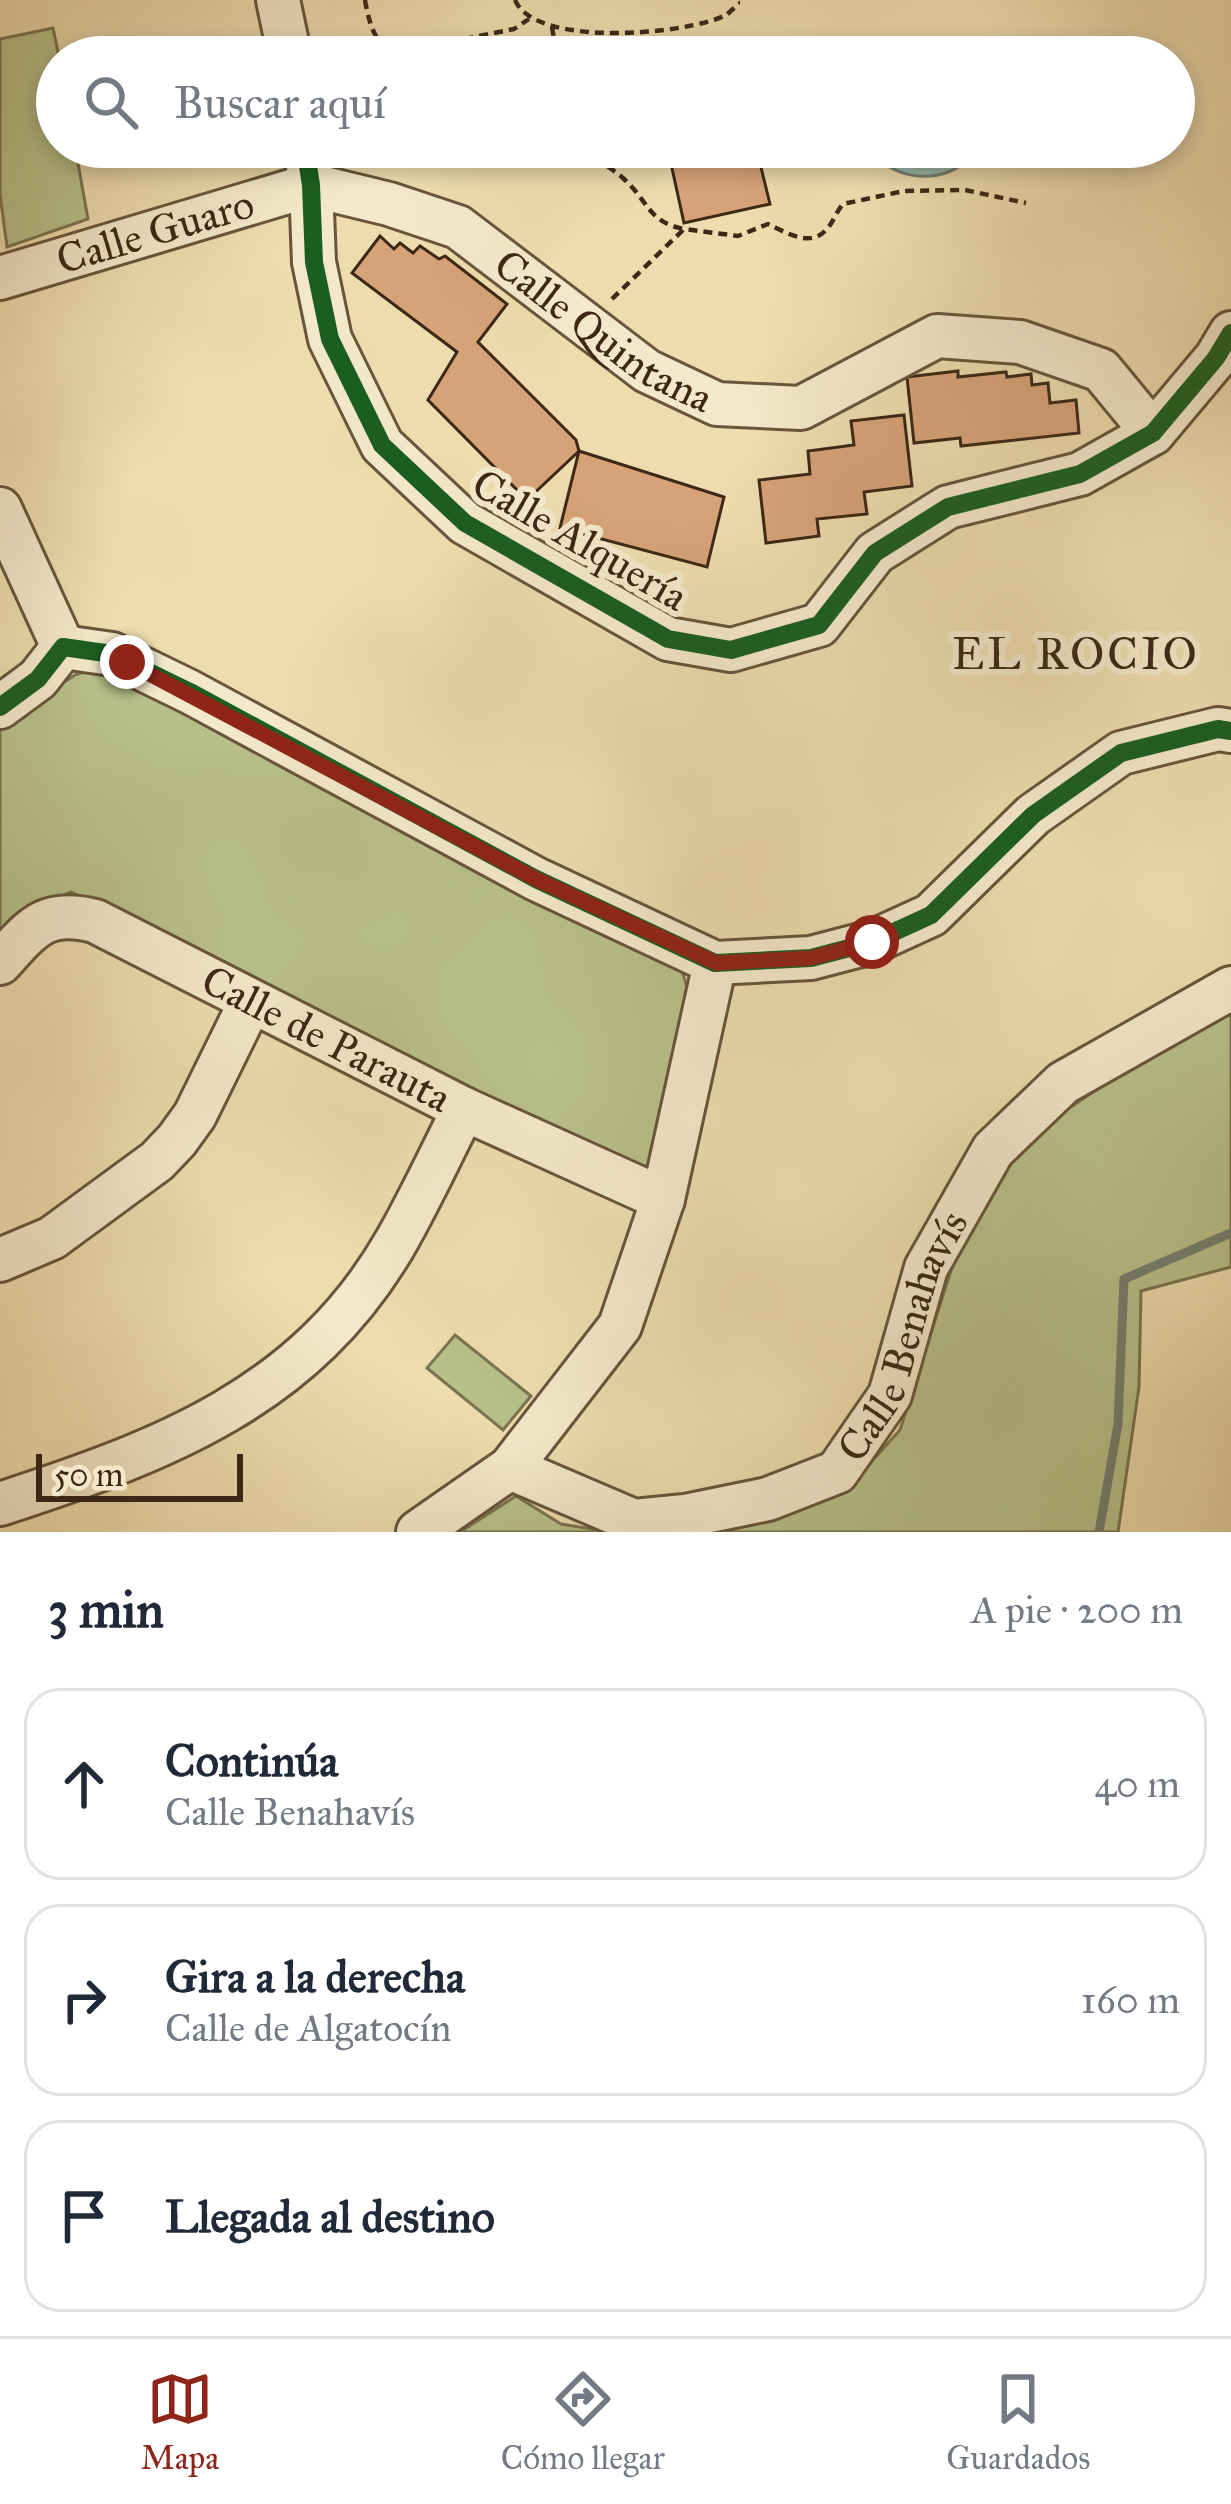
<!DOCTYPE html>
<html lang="es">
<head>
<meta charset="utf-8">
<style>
	body { margin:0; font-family:"IM FELL Great Primer",serif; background:#f6f6f7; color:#1f2937 }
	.scale { position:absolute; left:36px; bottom:30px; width:207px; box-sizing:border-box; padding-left:12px; border:6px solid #3c2815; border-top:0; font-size:33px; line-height:42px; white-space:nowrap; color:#3c2815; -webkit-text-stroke:9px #f3e8ca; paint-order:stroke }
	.stop { position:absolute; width:36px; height:36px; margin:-27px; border:9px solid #8f2418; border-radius:50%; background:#fff }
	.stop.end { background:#8f2418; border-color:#fff; box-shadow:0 3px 12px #0008 }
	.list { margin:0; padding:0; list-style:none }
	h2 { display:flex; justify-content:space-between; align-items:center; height:156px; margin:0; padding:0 48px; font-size:51px }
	h2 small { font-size:39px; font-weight:400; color:#747a83 }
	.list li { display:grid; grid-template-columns:78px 1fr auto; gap:36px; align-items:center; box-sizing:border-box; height:192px; margin:0 24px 24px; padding:0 24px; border:3px solid #e0e1e3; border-radius:36px }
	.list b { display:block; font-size:45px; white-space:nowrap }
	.list p { margin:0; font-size:39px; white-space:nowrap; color:#747a83 }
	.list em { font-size:39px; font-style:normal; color:#747a83 }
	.icon { flex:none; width:66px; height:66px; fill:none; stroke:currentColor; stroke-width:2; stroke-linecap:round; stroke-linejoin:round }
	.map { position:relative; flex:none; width:1231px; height:1532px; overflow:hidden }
	.search { position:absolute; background:#fff; box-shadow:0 6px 18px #0003; left:36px; right:36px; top:36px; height:132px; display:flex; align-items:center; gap:30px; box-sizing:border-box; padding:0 42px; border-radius:66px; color:#747a83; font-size:45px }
	.sheet { height:804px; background:#fff }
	nav { display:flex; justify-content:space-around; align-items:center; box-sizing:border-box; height:168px; border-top:3px solid #e0e1e3; background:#fff; font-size:33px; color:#747a83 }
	nav a { display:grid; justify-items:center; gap:6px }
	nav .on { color:#8f2418 }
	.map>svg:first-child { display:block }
	.green { fill:#b8c08a; stroke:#7a7450; stroke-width:3 }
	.water { fill:#99bbad; stroke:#748070; stroke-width:3 }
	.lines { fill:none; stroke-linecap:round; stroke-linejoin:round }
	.stream { stroke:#748070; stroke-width:9 }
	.building { fill:#d6a278; stroke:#3c2815; stroke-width:3 }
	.minor-casing { stroke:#68553b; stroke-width:48 }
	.path { stroke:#3c2815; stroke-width:4.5; stroke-dasharray:9 6; stroke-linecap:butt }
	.minor { stroke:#f3e8ca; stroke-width:42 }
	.cycleway-casing { stroke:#f3e8ca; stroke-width:26 }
	.cycleway { stroke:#1b5e20; stroke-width:18 }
	.route { stroke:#8f2418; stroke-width:15 }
	.labels { text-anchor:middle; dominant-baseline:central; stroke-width:12; stroke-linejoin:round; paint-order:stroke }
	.street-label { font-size:42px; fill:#3c2815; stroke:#f3e8ca }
	.neighbourhood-label { font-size:45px; letter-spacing:3px; fill:#3c2815; stroke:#f3e8ca }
</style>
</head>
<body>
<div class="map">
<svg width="1231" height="1532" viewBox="0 0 1231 1532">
	<rect width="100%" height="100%" fill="#eddcae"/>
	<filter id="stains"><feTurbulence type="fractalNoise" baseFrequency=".00167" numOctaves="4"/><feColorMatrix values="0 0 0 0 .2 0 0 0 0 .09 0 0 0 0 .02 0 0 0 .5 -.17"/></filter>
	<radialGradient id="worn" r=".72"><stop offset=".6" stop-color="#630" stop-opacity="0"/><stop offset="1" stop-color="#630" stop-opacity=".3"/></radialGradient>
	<path class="green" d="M53,28L59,57L57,147H75L88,219L7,247L0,194V39Z
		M106,664L679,961L687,987L663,1140L641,1175L71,892L35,907L0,942V724L75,675Z
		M1231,1009V1267L1141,1291L1139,1387L1118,1532H664L856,1479L900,1430L962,1236L1023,1139L1150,1054Z
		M455,1335L531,1396L503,1430L427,1368Z
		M516,1496L561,1524L611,1532H460Z"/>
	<path class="water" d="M865,147H975C960,179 917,184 888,166C879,160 875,152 865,147Z"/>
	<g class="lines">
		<path class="stream" d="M1099,1532L1118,1424L1124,1279L1231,1233"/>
	</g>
	<path class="building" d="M681,147H756L770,204L684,223L668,150Z
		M380,236L394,249L400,243L413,253L420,246L439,259L445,256L507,304L478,342L576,440L579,451L527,500L428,400L457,352L352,273Z
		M958,371V377L1006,372L1007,377L1031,374L1032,385L1048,383L1050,403L1076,400L1079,433L961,446L960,438L914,443L907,377Z
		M904,415L912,486L864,492L867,514L817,519L819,536L766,543L759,480L810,474L808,451L854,445L851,421Z
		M579,451L724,497L707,567L560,528Z"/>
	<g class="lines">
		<g class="minor-casing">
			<g id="minor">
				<path d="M278,0L290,57"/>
				<path d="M305,147L311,185L314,262L330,339L382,445L465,523L668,639L731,650L819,625L875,553L948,507L1080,474L1153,433L1216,358L1231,333"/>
				<path id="s1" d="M311,185L389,204L458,227L647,371L717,404L801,408L937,336L1020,342L1101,370L1153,433"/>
				<path id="s2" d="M0,278L311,185"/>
				<path d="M0,509L63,647"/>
				<path d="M0,707L38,679L63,647L112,654L190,692L536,879L715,963L811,958L872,942L931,915L1033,815L1121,753L1218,729L1231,731"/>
				<path id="s3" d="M0,963C32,928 45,908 95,921L464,1109L663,1199"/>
				<path d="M0,1260L52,1238L157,1161L177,1140L195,1115L251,1001"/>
				<path id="s4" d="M510,1468L634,1521L685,1516L768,1499L837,1472L890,1395L926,1268L993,1150L1063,1083L1231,988"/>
				<path d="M0,1504C162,1451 307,1398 397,1240C421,1198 442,1152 464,1109"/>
				<path d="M418,1532L510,1468L620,1326L663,1199L715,963"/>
			</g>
		</g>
		<path class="path" d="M365,0C376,67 404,58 456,42C475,36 495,33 514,29L529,19
			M515,0C535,48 686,35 726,15C727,15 739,3 740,3
			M552,27L557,57
			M585,147C597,161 611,167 624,179C649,202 648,222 684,229
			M612,299L684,229L738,236L768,224C785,232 810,248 826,230C833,223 836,212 843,204L904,191L965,190L1026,203"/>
		<use href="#minor" class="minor"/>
		<g class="cycleway-casing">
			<path id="cycleway" d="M305,147L311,185L314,262L330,339L382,445L465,523L668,639L731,650L819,625L875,553L948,507L1080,474L1153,433L1216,358L1231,333
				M0,707L38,679L63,647L112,654L190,692L536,879L715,963L811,958L872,942L931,915L1033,815L1121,753L1218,729L1231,731"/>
		</g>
		<use href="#cycleway" class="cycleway"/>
	</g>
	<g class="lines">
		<path class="route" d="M127,662L536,879L716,963L811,958L872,942"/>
	</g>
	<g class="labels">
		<g class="street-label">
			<text stroke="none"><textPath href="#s2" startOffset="162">Calle Guaro</textPath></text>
			<text stroke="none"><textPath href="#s1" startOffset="333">Calle Quintana</textPath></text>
			<text transform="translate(580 540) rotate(30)">Calle Alquería</text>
			<text stroke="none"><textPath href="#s3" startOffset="372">Calle de Parauta</textPath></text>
			<text stroke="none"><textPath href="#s4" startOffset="498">Calle Benahavís</textPath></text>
		</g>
		<g class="neighbourhood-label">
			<text x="1076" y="653">EL ROCIO</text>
		</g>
	</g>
	<rect width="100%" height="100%" filter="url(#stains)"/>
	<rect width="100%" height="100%" fill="url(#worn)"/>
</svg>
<div class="scale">50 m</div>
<div class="stop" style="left:872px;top:942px"></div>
<div class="stop end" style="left:127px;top:662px"></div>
<div class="search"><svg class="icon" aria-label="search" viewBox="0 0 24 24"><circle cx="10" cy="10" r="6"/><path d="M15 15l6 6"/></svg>Buscar aquí</div>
</div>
<section class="sheet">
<h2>3 min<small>A pie · 200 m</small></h2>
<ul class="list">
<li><svg class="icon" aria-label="ahead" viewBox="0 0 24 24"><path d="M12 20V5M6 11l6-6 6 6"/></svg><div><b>Continúa</b><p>Calle Benahavís</p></div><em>40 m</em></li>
<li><svg class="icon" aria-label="right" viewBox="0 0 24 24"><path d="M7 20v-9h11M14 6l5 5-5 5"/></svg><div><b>Gira a la derecha</b><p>Calle de Algatocín</p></div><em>160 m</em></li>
<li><svg class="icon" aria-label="arrive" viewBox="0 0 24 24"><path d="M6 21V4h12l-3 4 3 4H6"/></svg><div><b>Llegada al destino</b></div></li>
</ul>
</section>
<nav>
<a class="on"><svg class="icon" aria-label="map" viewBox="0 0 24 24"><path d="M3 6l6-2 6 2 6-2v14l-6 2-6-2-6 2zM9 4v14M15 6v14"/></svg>Mapa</a>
<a><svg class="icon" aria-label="directions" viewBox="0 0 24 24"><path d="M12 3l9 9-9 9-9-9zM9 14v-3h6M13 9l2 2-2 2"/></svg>Cómo llegar</a>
<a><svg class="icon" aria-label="saved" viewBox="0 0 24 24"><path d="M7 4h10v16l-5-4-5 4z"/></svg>Guardados</a>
</nav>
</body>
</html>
